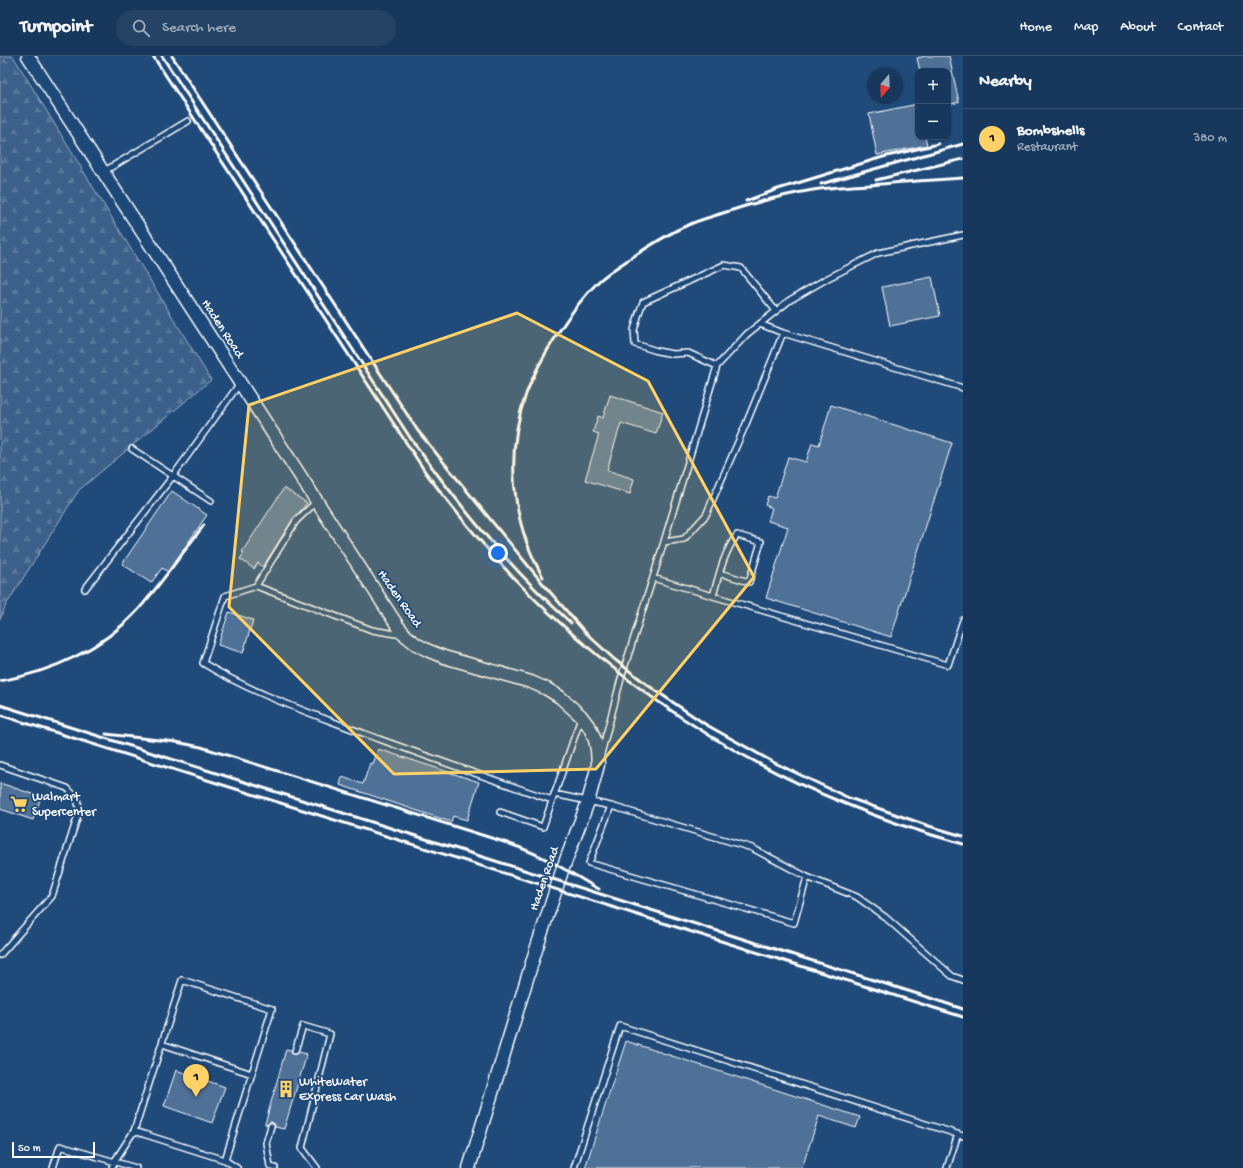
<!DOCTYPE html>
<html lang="en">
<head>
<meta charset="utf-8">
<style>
	body { margin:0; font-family:"Gochi Hand",sans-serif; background:#244365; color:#f1f3f6 }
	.controls { position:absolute; right:12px; top:12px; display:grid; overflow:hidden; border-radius:8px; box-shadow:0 1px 3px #0004 }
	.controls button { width:36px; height:36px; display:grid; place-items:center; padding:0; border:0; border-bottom:1px solid #365272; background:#17385c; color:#f1f3f6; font:20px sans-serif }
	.compass { position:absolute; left:867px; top:12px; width:36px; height:36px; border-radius:50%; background:#17385c; box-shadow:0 1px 3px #0004; rotate:199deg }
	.scale { position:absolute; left:12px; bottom:10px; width:83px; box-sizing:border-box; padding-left:4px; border:2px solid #fff; border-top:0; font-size:11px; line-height:14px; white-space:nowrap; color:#fff; -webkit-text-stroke:3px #1f4a7a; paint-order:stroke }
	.you { position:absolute; left:498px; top:497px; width:14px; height:14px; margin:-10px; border:3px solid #fff; border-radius:50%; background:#1a73e8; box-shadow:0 0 0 6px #1a73e833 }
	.badge { display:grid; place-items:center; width:26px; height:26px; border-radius:50%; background:#ffd166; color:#111; font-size:13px; font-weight:700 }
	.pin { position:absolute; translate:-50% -33px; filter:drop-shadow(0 1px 2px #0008) }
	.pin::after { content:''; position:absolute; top:21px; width:14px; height:12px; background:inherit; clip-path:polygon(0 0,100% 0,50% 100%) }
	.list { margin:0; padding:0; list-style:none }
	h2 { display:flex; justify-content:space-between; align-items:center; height:52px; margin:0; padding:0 16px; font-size:17px }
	h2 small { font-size:13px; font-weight:400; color:#9eacbb }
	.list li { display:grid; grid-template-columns:26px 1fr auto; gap:12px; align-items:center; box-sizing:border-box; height:60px; padding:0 16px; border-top:1px solid #365272 }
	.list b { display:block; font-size:15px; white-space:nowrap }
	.list p { margin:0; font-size:13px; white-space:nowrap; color:#9eacbb }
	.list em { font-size:13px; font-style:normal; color:#9eacbb }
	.icon { flex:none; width:22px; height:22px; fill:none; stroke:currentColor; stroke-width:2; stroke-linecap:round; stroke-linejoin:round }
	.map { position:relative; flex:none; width:963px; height:1112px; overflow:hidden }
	header { display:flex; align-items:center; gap:24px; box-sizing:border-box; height:56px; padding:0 20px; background:#17385c; border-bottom:1px solid #365272 }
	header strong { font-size:19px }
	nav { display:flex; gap:22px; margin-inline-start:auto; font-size:14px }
	.search { width:280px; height:36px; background:#244365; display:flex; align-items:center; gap:10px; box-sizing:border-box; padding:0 14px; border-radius:22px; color:#9eacbb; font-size:15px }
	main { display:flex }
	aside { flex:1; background:#17385c }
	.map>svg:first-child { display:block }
	.forest { fill:url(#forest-firs); stroke:#9eb0c5 }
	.building { fill:#507197; stroke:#fff }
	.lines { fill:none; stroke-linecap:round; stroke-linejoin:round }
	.service-casing { stroke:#fff; stroke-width:8 }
	.tertiary-casing { stroke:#fff; stroke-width:15 }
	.service { stroke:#1f4a7a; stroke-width:5 }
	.tertiary { stroke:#1f4a7a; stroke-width:12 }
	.rail { stroke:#fff; stroke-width:3 }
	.marked { fill:#ffd166; fill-opacity:0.2; stroke:#ffd166; stroke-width:3; stroke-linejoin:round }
	.labels { text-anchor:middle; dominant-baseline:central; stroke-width:3.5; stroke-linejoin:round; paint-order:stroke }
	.street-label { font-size:13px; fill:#fff; stroke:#1f4a7a }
	.poi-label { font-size:13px; fill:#fff; stroke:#1f4a7a; text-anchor:start }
</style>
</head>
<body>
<header>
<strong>Turnpoint</strong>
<div class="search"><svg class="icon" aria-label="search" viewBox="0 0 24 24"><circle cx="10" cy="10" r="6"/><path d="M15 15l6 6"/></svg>Search here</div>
<nav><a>Home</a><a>Map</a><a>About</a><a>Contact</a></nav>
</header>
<main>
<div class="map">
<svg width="963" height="1112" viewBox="0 0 963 1112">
	<defs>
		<pattern id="forest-firs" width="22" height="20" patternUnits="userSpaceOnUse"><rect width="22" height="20" fill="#3c618b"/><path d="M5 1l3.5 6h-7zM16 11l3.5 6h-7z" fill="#59799c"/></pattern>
	</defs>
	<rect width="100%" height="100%" fill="#1f4a7a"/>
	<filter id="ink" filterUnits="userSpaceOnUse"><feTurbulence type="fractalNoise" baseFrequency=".025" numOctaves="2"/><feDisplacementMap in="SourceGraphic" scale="8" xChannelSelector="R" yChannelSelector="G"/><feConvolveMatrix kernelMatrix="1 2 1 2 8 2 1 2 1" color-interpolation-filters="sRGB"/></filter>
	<g filter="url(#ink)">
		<path class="forest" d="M0,0H13L211,324L79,434L6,549L0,563Z"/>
		<path class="building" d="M926,0H949L959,46L948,49V15H920L917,2Z
			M918,48V81H925L927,89L877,99L869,58Z
			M932,221L940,260L890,270L882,231Z
			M610,339L663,356L656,378L621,367L607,414L634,423L630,438L585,424L599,378L593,376L598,360L603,362Z
			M831,349L952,387L891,581L766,542L788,471L768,465L772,452L765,449L768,440L775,442L788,401L806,406L812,387L819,389Z
			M284,432L307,447L303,452L293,463L263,511L258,507L254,513L240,503L244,497L242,496Z
			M172,435L207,459L168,516L162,512L151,527L122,508Z
			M229,556L253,564L243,597L218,589Z
			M378,693L479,726L467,764L453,760L451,766L340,729L342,721L363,728L370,707L373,708Z
			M0,727L41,741L33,764L0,753Z
			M626,985L860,1061L856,1072L819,1060L802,1112H585Z
			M286,993L291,994L292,997L294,999L297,998L299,996L307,998L284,1073L275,1071V1069L272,1066H270L267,1069L265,1068Z
			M176,1014L225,1031L212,1067L164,1050Z"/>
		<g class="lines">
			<g class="service-casing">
				<path id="service" d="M103,116L188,65
					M760,268L783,277L963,332
					M717,310L688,297L673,298L657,295L635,288L634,274L639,257L643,246L724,209L741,212L776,255
					M211,445L173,420L240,327
					M664,486L684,483L706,459L746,368L783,277
					M653,522L713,540C719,519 724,496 737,479L761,486L749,526L720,517
					M256,530L296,465L316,446
					M85,533L173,420L132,393
					M713,540L948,609L963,564
					M402,579L372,574L256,530L225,540L203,607C245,633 291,650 336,667C407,694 480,719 552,744
					M601,698L622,619L656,512L717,310L747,278L790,244L828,222L878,197L963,179
					M0,709L67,732C76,741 79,743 79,756L52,840L0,899
					M554,738L611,750L752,792L807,821L857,841L885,861L952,920L963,924
					M611,750L589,807L794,867L807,821
					M500,756L543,771L581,662
					M162,988L252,1018
					M295,995L303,970L330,978L302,1092L317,1112
					M271,1070L266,1087L270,1110L275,1112
					M225,1104L272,953L182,924L134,1075L225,1104L237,1112
					M53,1112L60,1090L136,1112
					M112,1112L114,1106L134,1075
					M574,1112L620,970L963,1080
					M947,1112L958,1078"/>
			</g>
			<g class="tertiary-casing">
				<path id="tertiary" d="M28,0L397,569L406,580L416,588L429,595L444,601L531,626L547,633L560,641L581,660L590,672L595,684L597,694L598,709L588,746L563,812L534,900L469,1112"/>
			</g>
			<use href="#service" class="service"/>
			<use href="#tertiary" class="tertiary"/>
			<path class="rail" d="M153,0L426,417C463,466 502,513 547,555C634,636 735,704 846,748C884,764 923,777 963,788
				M162,0L411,383C460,450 509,512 571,567
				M172,0L418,375L544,529L584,575L614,603L649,630L705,668L773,706L849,742L929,770L963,780
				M876,124L963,103
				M821,128L963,88
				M746,145L778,133L883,101L938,88
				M543,521C511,466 505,398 526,338C539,303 572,251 599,225C610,215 624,207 637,198C653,188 669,177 686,170C698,164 711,161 723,157C753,147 783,139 813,134C832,131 851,130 870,129C901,126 932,124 963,122
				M0,625C52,616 102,593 138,554C162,527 182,497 204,469
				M0,649L921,939L963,953
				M0,659L963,961
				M106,678L176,686L201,691L501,785C523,792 544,801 564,813C576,819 587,827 599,833"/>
		</g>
	</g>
	<path class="marked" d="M517,257L648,325L754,521L596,713L394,718L229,551L249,349Z"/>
	<defs>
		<g id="supermarket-bare" transform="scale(1.38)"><path d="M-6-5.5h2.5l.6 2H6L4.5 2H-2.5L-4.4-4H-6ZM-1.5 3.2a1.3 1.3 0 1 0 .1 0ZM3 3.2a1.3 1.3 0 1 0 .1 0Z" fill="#ffd166" stroke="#1f4a7a" stroke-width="2.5" paint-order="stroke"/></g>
		<g id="building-bare" transform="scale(1.38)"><path d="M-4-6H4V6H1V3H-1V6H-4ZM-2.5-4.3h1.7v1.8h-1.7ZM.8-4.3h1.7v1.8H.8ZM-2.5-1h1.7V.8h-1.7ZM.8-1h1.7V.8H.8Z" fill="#ffd166" stroke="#1f4a7a" stroke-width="2.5" paint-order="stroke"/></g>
	</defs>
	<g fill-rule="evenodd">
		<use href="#supermarket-bare" x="19" y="748"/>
		<use href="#building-bare" x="286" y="1033"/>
	</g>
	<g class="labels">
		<g class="street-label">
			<text transform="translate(222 273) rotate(57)">Haden Road</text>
			<text transform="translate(399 543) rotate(55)">Haden Road</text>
			<text transform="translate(545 823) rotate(-71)">Haden Road</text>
		</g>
		<g class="poi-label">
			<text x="32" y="741">Walmart<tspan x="32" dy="15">Supercenter</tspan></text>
			<text x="299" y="1026">WhiteWater<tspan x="299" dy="15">Express Car Wash</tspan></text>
		</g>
	</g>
</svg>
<div class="controls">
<button>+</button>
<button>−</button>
</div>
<svg class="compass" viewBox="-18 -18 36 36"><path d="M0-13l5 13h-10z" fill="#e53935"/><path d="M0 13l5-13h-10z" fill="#9eacbb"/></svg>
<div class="scale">50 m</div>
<div class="you"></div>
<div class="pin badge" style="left:196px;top:1041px">1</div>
</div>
<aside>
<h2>Nearby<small></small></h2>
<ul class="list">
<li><span class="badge">1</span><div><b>Bombshells</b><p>Restaurant</p></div><em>380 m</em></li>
</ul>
</aside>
</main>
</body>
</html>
